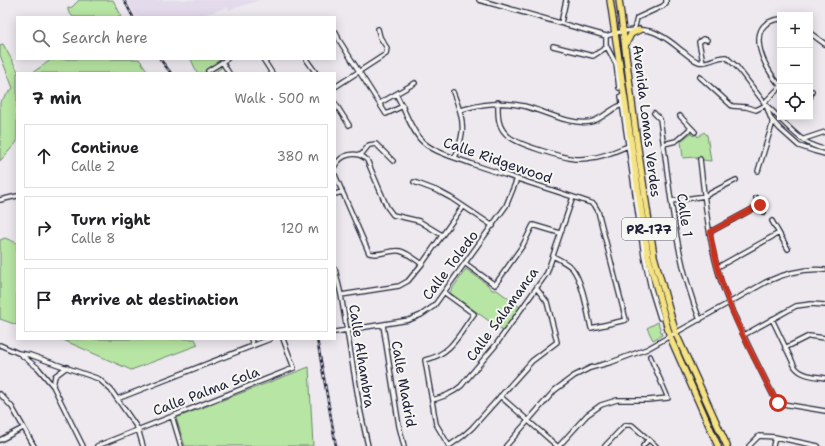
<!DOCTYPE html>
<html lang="en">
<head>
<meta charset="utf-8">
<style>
	body { margin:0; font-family:"Shantell Sans",sans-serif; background:#f2f2f2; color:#202124 }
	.controls { position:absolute; right:12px; top:12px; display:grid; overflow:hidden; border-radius:0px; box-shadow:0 2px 10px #0003 }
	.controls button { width:36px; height:36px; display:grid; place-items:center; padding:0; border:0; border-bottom:1px solid #e0e0e0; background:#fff; color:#202124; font:20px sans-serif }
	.stop { position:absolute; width:12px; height:12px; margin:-9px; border:3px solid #c8321e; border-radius:50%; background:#fff }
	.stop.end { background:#c8321e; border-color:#fff; box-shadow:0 1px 4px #0008 }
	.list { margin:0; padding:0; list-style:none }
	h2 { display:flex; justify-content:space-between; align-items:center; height:52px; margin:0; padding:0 16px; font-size:17px }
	h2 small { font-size:13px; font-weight:400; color:#757577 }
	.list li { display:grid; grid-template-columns:26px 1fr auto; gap:12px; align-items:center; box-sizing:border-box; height:64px; margin:0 8px 8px; padding:0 8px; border:1px solid #e0e0e0; border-radius:0px }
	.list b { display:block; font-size:15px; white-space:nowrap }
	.list p { margin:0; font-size:13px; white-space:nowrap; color:#757577 }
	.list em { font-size:13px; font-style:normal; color:#757577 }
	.icon { flex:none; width:22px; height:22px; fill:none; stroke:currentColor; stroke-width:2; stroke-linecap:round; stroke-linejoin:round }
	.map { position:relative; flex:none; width:825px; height:446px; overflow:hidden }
	.search { position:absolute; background:#fff; box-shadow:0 2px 10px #0003; left:16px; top:16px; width:320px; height:44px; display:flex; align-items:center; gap:10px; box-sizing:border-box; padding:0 14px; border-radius:0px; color:#757577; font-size:15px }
	.panel { position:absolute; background:#fff; box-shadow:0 2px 10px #0003; left:16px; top:72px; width:320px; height:268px; border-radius:0px }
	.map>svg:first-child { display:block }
	.built { fill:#e3daec }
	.green { fill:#b7e5a3; stroke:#6c846f }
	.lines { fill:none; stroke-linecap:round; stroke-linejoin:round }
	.minor-casing { stroke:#22223b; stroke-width:6 }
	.highway-casing { stroke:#22223b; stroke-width:8 }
	.minor { stroke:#f6f6f2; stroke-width:3.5 }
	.highway { stroke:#f5e382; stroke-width:5.5 }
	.rail-casing { stroke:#22223b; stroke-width:2.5 }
	.rail { stroke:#f6f6f2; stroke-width:1; stroke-dasharray:3; stroke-linecap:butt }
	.route { stroke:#c8321e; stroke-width:5 }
	.labels { text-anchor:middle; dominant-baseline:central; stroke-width:4; stroke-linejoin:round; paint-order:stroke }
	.shield { fill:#f6f6f2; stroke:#626272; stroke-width:1 }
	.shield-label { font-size:13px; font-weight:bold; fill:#22223b }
	.street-label { font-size:14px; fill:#22223b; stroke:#f6f6f2 }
</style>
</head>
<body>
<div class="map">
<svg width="825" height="446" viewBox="0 0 825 446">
	<rect width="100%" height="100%" fill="#ede9ef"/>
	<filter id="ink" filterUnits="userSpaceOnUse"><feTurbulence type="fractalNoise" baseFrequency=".025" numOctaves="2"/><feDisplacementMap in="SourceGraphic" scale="8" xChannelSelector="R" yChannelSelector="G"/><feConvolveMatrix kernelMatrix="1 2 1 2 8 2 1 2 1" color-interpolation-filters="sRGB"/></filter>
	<g filter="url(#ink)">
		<path class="built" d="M127,0H259L229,10L228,7L198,17H136Z"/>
		<path class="green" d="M79,0H90L92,1L93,0H113L122,17H73L68,11V8L72,7Z
			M3,44L19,73H17V142L0,161V102L13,88L0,55V45Z
			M52,59H139L149,73H32Z
			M191,59H223L218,63L221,68L214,73H197Z
			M704,132L707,135L711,161L703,160L702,158L696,159V157L683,158L681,141L691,133L693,136L696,134L698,137Z
			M5,238L17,243V325L0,319V240Z
			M466,269L487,284L492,290H497L520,307L503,331L450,293V292Z
			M658,322L662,335L653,340L647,328Z
			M61,339H195L198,345L131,370Z
			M309,367L313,446H185L176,418Z"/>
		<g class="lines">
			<g class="minor-casing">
				<path id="minor" d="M479,0L606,36C621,31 643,26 658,34C666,38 674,44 681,50C687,54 692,60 699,62C709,64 717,56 726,57L737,67L766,105L771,119L780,129L799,146L814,151L825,154
					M780,19C742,23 764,69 780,85
					M561,23L566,0
					M634,30L637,18L663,6L666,3V0
					M336,32L339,40L386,114L403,106
					M810,33L825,44
					M606,36V45L616,64L619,88
					M553,46L593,56L607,47
					M263,59L272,73
					M306,59L316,73
					M222,62L229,73
					M703,62L699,42L703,39L707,40
					M208,71L227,59
					M700,77L732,106L746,107L756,110L766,105C782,119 802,147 825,149
					M335,87L386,54L387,48L380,37L378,29
					M453,92C458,105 464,119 462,133C461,141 458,150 455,158
					M396,94C404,108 410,127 420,139C431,152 457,158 472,164C513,178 554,190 594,204L598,211L626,320L591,328C587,311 583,282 572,268C567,263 560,260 553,256
					M621,96L644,256L651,289L660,318
					M810,98L812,91
					M498,102C498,114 497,125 506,134C514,144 561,157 575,159C580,159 585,159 590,158C604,157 616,151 628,146
					M335,103L349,125
					M380,103L415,83
					M764,103L780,87
					M460,110C482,104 501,101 524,106C544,111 569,125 590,122C602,120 611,108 622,105
					M654,113L660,119C670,186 674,256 700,320
					M680,116L695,132
					M804,139L825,132
					M664,144L676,141L691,128
					M361,155L369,145L376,144L393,161
					M700,159C705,202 709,247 723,287C737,327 758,364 776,401L783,404L825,411
					M335,166C341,154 357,150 367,160L387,207L393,215L419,221L442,235
					M758,171L772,125V121
					M335,175L369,253C379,257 390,249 400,251C408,253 416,260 422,264
					M414,182L438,191L451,198L493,226
					M335,194L342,192
					M756,198L764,212
					M0,200L17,196
					M671,201L705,196L736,180
					M772,221L788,249
					M710,232L760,205
					M466,264L495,285L523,245L533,225L560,233
					M718,267L779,233
					M335,269L341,295L360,409L368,446
					M445,293L474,314C459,334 452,354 425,360L436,424L449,446
					M341,295L399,286L408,281L422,264L463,206
					M772,319L795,367C802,376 814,376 825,378
					M383,325L399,426L404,446
					M335,332L409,320L421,315L434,306L506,206L517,179
					M744,335L796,306L811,304L825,305
					M251,339L253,346
					M0,345L18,353L30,355L99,379L111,390L138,429L143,446
					M785,348L809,336L825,338
					M20,354L38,368L53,386L83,446
					M53,386L55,376L67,367
					M0,394L12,407L34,446
					M500,396L557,446
					M117,399L270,339
					M432,400C443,397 452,394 461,386L495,346L547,273L573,197
					M172,416L181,446
					M0,440L23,428
					M97,446L294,368L283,339
					M449,446L463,436L472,428L532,361L557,342L547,302L537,289
					M506,446L555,390L574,376L590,368L612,362L647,349L766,282C786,273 804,268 825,270
					M559,446L587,415L601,405L617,400H648L668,398L650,356
					M605,446L625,425H632L656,446
					M643,446L648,440
					M749,446L759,436L775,437L818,446
					M773,446L775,437"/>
			</g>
			<g class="highway-casing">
				<path id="highway" d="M610,0L648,256L670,337L718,446
					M619,0L637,142L654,256L676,334L727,446
					M626,44L631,34L639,30"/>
			</g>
			<use href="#minor" class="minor"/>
			<use href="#highway" class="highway"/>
			<g class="rail-casing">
				<path id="rail" d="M124,0L133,17
					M160,59L171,73
					M317,339L336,446"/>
			</g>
			<use href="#rail" class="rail"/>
		</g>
	</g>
	<g class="lines" filter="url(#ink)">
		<path class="route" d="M760,205L710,232C713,250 717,269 723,286C735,324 758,365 776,401L778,403"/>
	</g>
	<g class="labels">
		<rect class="shield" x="622" y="218" width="54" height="22" rx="3"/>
		<g class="shield-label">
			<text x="649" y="229">PR-177</text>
		</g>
		<g class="street-label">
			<text transform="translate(647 121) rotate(83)">Avenida Lomas Verdes</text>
			<text transform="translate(498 160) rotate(19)">Calle Ridgewood</text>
			<text transform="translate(685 215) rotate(82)">Calle 1</text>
			<text transform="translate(450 265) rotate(-53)">Calle Toledo</text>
			<text transform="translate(502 314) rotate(-54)">Calle Salamanca</text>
			<text transform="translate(362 356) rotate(81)">Calle Alhambra</text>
			<text transform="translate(404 384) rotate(80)">Calle Madrid</text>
			<text transform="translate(206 391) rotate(-21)">Calle Palma Sola</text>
		</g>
	</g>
</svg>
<div class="controls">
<button>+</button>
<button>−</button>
<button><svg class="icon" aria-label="locate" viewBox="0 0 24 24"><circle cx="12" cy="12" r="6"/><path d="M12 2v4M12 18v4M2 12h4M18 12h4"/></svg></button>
</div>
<div class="stop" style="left:778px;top:403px"></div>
<div class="stop end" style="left:760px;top:205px"></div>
<div class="search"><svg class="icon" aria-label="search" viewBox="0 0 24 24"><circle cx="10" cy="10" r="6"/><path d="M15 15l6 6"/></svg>Search here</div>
<section class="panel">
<h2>7 min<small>Walk · 500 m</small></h2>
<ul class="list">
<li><svg class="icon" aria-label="ahead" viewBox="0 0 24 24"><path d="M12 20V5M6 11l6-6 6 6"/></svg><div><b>Continue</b><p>Calle 2</p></div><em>380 m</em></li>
<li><svg class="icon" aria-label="right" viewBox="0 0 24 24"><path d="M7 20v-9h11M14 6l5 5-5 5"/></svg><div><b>Turn right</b><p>Calle 8</p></div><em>120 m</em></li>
<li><svg class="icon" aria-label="arrive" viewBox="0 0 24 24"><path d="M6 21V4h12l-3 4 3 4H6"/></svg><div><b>Arrive at destination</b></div></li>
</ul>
</section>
</div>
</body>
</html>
